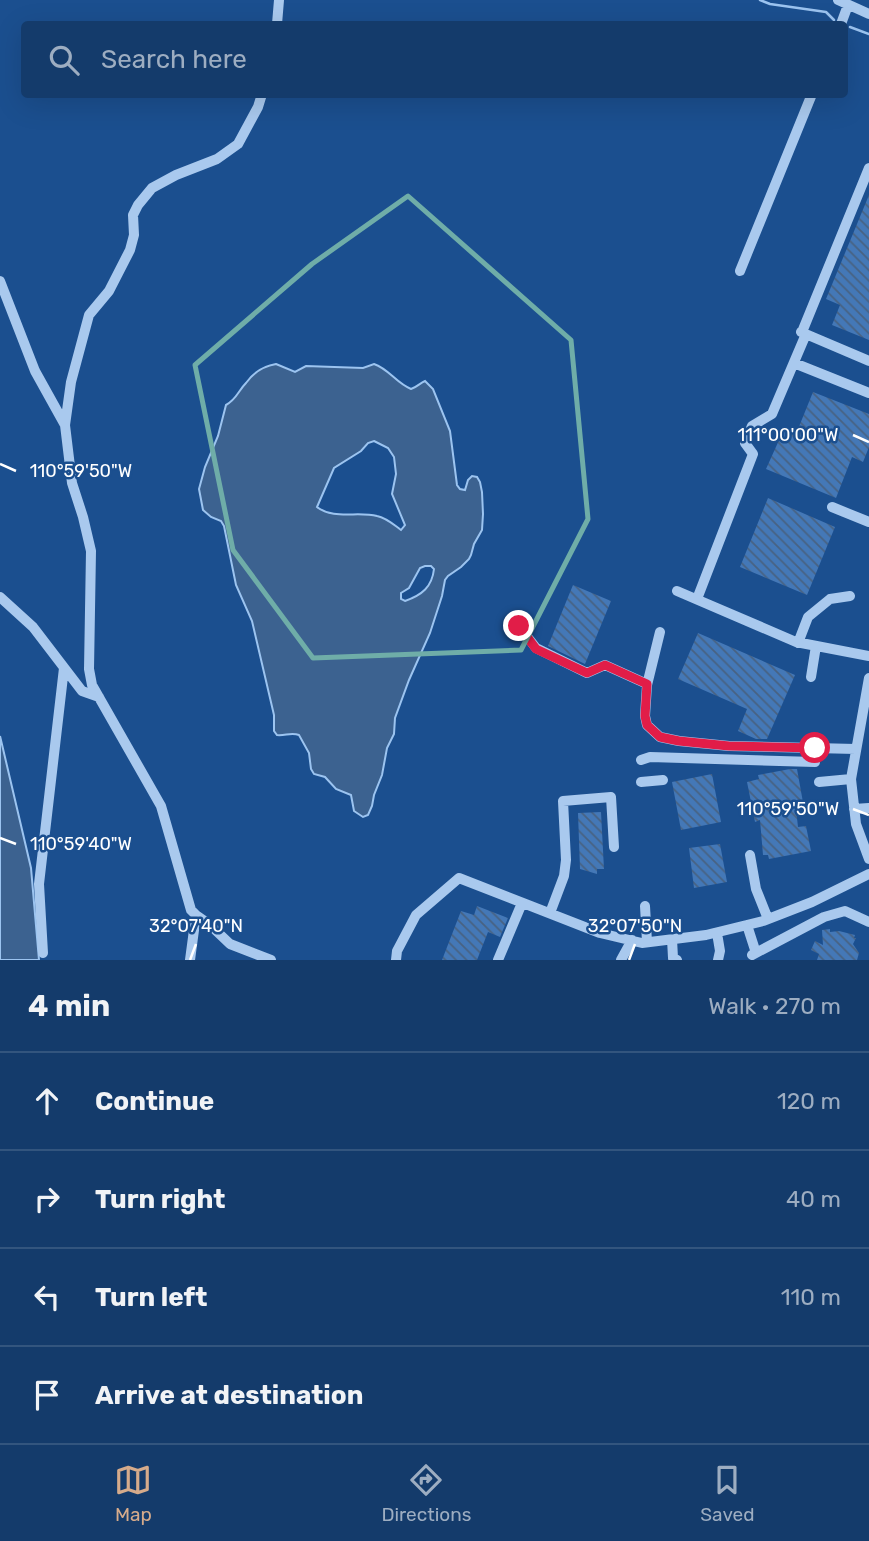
<!DOCTYPE html>
<html lang="en">
<head>
<meta charset="utf-8">
<style>
	body { margin:0; font-family:Rubik,sans-serif; background:#214673; color:#f1f3f6 }
	.stop { position:absolute; width:21px; height:21px; margin:-16px; border:5px solid #e11d48; border-radius:50%; background:#fff }
	.stop.end { background:#e11d48; border-color:#fff; box-shadow:0 2px 7px #0008 }
	.list { margin:0; padding:0; list-style:none }
	h2 { display:flex; justify-content:space-between; align-items:center; height:91px; margin:0; padding:0 28px; font-size:30px }
	h2 small { font-size:23px; font-weight:400; color:#9dadc1 }
	.list li { display:grid; grid-template-columns:46px 1fr auto; gap:21px; align-items:center; box-sizing:border-box; height:98px; padding:0 28px; border-top:2px solid #33557e }
	.list b { display:block; font-size:26px; white-space:nowrap }
	.list em { font-size:23px; font-style:normal; color:#9dadc1 }
	.icon { flex:none; width:38px; height:38px; fill:none; stroke:currentColor; stroke-width:2; stroke-linecap:round; stroke-linejoin:round }
	.map { position:relative; flex:none; width:869px; height:960px; overflow:hidden }
	.search { position:absolute; background:#143b6b; box-shadow:0 7px 28px #0002; left:21px; right:21px; top:21px; height:77px; display:flex; align-items:center; gap:18px; box-sizing:border-box; padding:0 24px; border-radius:7px; color:#9dadc1; font-size:26px }
	.sheet { height:483px; background:#143b6b }
	nav { display:flex; justify-content:space-around; align-items:center; box-sizing:border-box; height:98px; border-top:2px solid #33557e; background:#143b6b; font-size:19px; color:#9dadc1 }
	nav a { display:grid; justify-items:center; gap:4px }
	nav .on { color:#d6ab8b }
	.map>svg:first-child { display:block }
	.water { fill:#3c6290; stroke:#9cc4f0; stroke-width:2; fill-rule:evenodd }
	.lines { fill:none; stroke-linecap:round; stroke-linejoin:round }
	.stream { stroke:#9cc4f0; stroke-width:2.5 }
	.building { fill:url(#building-back-hatch) }
	.minor { stroke:#a9c9ee; stroke-width:10 }
	.route { stroke:#e11d48; stroke-width:9 }
	.marked { fill:none; stroke:#6fada8; stroke-width:5; stroke-linejoin:round }
	.ticks { fill:none; stroke:#fff; stroke-width:2.5 }
	.ticks-label { font-size:18px; text-anchor:middle; fill:#fff; stroke:#1b4f8f; stroke-width:5; stroke-linejoin:round; paint-order:stroke }
</style>
</head>
<body>
<div class="map">
<svg width="869" height="960" viewBox="0 0 869 960">
	<defs>
		<pattern id="building-back-hatch" width="6" height="6" patternUnits="userSpaceOnUse" patternTransform="scale(1.75)"><rect width="6" height="6" fill="#4478b7"/><path d="M-1 5l2 2M0 0l6 6M5-1l2 2" fill="none" stroke="#486282"/></pattern>
	</defs>
	<rect width="100%" height="100%" fill="#1b4f8f"/>
	<path class="water" d="M276,364L295,372L306,366L363,368L374,364C389,369 396,383 411,389C417,387 420,383 425,381L433,389L450,431L457,485L460,489L465,490L468,480L472,476L477,477L480,482L482,492L483,514L482,530L474,544L471,555L469,559L461,567L448,576L445,580L442,596L430,633L409,680L395,718L394,734L387,748L382,775L374,795L372,806L368,815L363,817L354,811L351,795L336,789L325,777L314,774L311,769L309,753L299,735C291,732 285,736 277,735L274,731V715L252,621L236,585L224,526L221,521L211,517L203,510L199,489L205,467L218,436L226,405C237,399 238,391 246,383C253,373 264,366 276,364ZM374,441L388,448L394,457L396,474L392,494L405,525L401,530C394,525 387,518 377,516C358,511 333,520 317,507L334,468L361,451L368,443ZM425,566H431L434,569C432,587 422,595 405,601L401,599V593L409,588L420,568Z
		M0,736L31,868L39,960H0Z"/>
	<g class="lines">
		<path class="stream" d="M760,0L770,4L826,12L834,20
			M850,27L869,34"/>
	</g>
	<path class="building" d="M869,195V340L832,325L840,305L826,299Z
		M813,392L869,414V447L863,462L852,457L836,498L766,469L784,429L796,434Z
		M768,498L835,527L807,595L740,567Z
		M573,585L611,601L585,664L548,646Z
		M698,633L795,675L767,739H756L738,731L747,709L678,679Z
		M790,769H797L804,808L796,809L798,827L806,826L811,851L769,859L768,855H763L760,820L755,822L747,782L759,779L758,775Z
		M712,774L721,822L681,830L672,782Z
		M601,812L604,869H597V874L580,869L578,813Z
		M720,844L727,882L694,888L689,848Z
		M477,906L508,918L500,937L488,932L477,960H442L461,911L474,915Z
		M830,929V932L839,931L855,935L854,938H856L853,944L859,953L857,960H817L819,954L811,950L815,941L823,945L822,930Z"/>
	<g class="lines">
		<path class="minor" d="M838,0L869,14
			M277,24L279,0
			M841,24L848,5
			M740,271L812,94
			M0,281L35,371L65,425
			M801,332L869,361
			M802,332L869,168
			M794,363L869,393
			M832,507L869,522
			M677,591L796,642L869,656
			M0,597L33,627L82,691L99,697
			M697,599L753,454L745,443L752,426L772,414L806,334
			M519,626L536,648L587,673L605,665L647,684
			M660,632L647,685L645,716L647,725L660,737L679,741L729,746L856,749
			M798,643L808,617L830,599L850,596
			M811,677L816,646
			M869,678L851,779L856,824L869,859
			M641,760L650,757L815,762
			M641,782L663,780
			M819,782L851,779
			M854,809L869,808
			M750,855L756,889L768,919
			M645,906L647,942
			M550,913L564,876L566,860L563,801L611,797L614,847
			M196,915L209,924L230,944L271,960
			M747,925L756,953
			M717,933L720,951L718,960
			M672,939L673,958L677,960
			M43,953L39,884L64,668
			M752,955L824,917L845,911L869,922
			M190,960L196,915L191,910L161,806L92,685L89,669L91,551L83,517L72,483L65,425L71,382L89,315L109,291L130,250L134,235L133,215L138,205L152,188L176,175L217,159L238,144L258,107L262,94
			M396,960L397,951L416,915L459,878L600,933L642,943L706,935L763,921L812,902L869,874
			M498,960L522,903
			M621,960L632,940"/>
	</g>
	<g class="lines">
		<path class="route" d="M519,626L536,649L587,673L605,665L647,684L645,716L647,725L660,737L679,741L729,746L815,748"/>
	</g>
	<path class="marked" d="M408,196L571,340L588,519L521,650L313,658L233,550L195,365L312,264Z"/>
	<path class="ticks" d="M853,435L869,442M0,464L16,471M853,809L869,815M0,838L16,844M190,960L196,944M629,960L635,944"/>
	<g class="ticks-label">
		<text x="788" y="441">111°00'00"W</text>
		<text x="81" y="477">110°59'50"W</text>
		<text x="788" y="815">110°59'50"W</text>
		<text x="81" y="850">110°59'40"W</text>
		<text x="196" y="932">32°07'40"N</text>
		<text x="635" y="932">32°07'50"N</text>
	</g>
</svg>
<div class="stop" style="left:815px;top:748px"></div>
<div class="stop end" style="left:519px;top:626px"></div>
<div class="search"><svg class="icon" aria-label="search" viewBox="0 0 24 24"><circle cx="10" cy="10" r="6"/><path d="M15 15l6 6"/></svg>Search here</div>
</div>
<section class="sheet">
<h2>4 min<small>Walk · 270 m</small></h2>
<ul class="list">
<li><svg class="icon" aria-label="ahead" viewBox="0 0 24 24"><path d="M12 20V5M6 11l6-6 6 6"/></svg><div><b>Continue</b></div><em>120 m</em></li>
<li><svg class="icon" aria-label="right" viewBox="0 0 24 24"><path d="M7 20v-9h11M14 6l5 5-5 5"/></svg><div><b>Turn right</b></div><em>40 m</em></li>
<li><svg class="icon" aria-label="left" viewBox="0 0 24 24"><path d="M17 20v-9H6M10 6l-5 5 5 5"/></svg><div><b>Turn left</b></div><em>110 m</em></li>
<li><svg class="icon" aria-label="arrive" viewBox="0 0 24 24"><path d="M6 21V4h12l-3 4 3 4H6"/></svg><div><b>Arrive at destination</b></div></li>
</ul>
</section>
<nav>
<a class="on"><svg class="icon" aria-label="map" viewBox="0 0 24 24"><path d="M3 6l6-2 6 2 6-2v14l-6 2-6-2-6 2zM9 4v14M15 6v14"/></svg>Map</a>
<a><svg class="icon" aria-label="directions" viewBox="0 0 24 24"><path d="M12 3l9 9-9 9-9-9zM9 14v-3h6M13 9l2 2-2 2"/></svg>Directions</a>
<a><svg class="icon" aria-label="saved" viewBox="0 0 24 24"><path d="M7 4h10v16l-5-4-5 4z"/></svg>Saved</a>
</nav>
</body>
</html>
